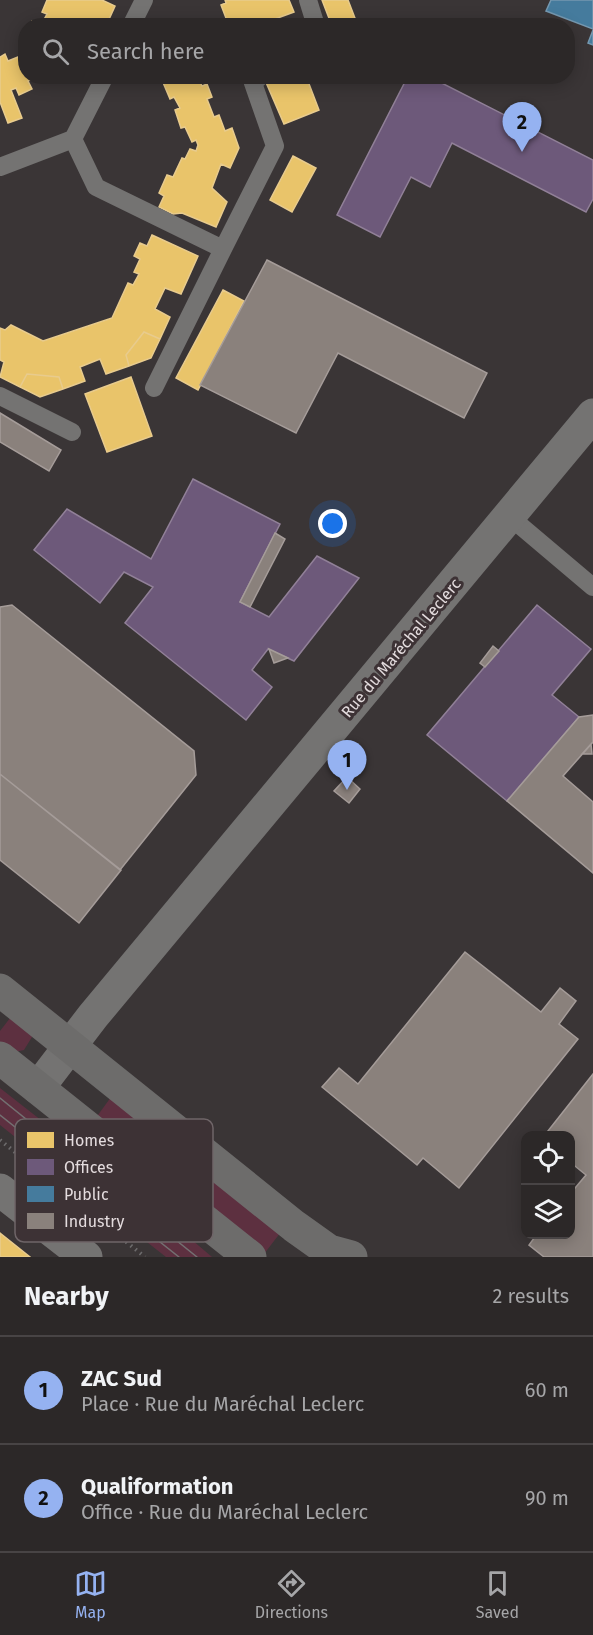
<!DOCTYPE html>
<html lang="en">
<head>
<meta charset="utf-8">
<style>
	body { margin:0; font-family:"Fira Sans",sans-serif; background:#383434; color:#f1f3f6 }
	.controls { position:absolute; right:18px; bottom:18px; display:grid; overflow:hidden; border-radius:12px; box-shadow:0 3px 15px #0003 }
	.controls button { width:54px; height:54px; display:grid; place-items:center; padding:0; border:0; border-bottom:2px solid #484445; background:#2c2828; color:#f1f3f6; font:30px sans-serif }
	.you { position:absolute; left:333px; top:524px; width:21px; height:21px; margin:-15px; border:4px solid #fff; border-radius:50%; background:#1a73e8; box-shadow:0 0 0 9px #1a73e833 }
	.badge { display:grid; place-items:center; width:39px; height:39px; border-radius:50%; background:#95b2f1; color:#111; font-size:20px; font-weight:700 }
	.pin { position:absolute; translate:-50% -50px; filter:drop-shadow(0 2px 3px #0008) }
	.pin::after { content:''; position:absolute; top:32px; width:21px; height:18px; background:inherit; clip-path:polygon(0 0,100% 0,50% 100%) }
	.list { margin:0; padding:0; list-style:none }
	h2 { display:flex; justify-content:space-between; align-items:center; height:78px; margin:0; padding:0 24px; font-size:26px }
	h2 small { font-size:20px; font-weight:400; color:#a6a6a8 }
	.list li { display:grid; grid-template-columns:39px 1fr auto; gap:18px; align-items:center; box-sizing:border-box; height:108px; padding:0 24px; border-top:2px solid #484445 }
	.list b { display:block; font-size:22px; white-space:nowrap }
	.list p { margin:0; font-size:20px; white-space:nowrap; color:#a6a6a8 }
	.list em { font-size:20px; font-style:normal; color:#a6a6a8 }
	.icon { flex:none; width:33px; height:33px; fill:none; stroke:currentColor; stroke-width:2; stroke-linecap:round; stroke-linejoin:round }
	.map { position:relative; flex:none; width:593px; height:1257px; overflow:hidden }
	.search { position:absolute; background:#2c2828; box-shadow:0 3px 15px #0003; left:18px; right:18px; top:18px; height:66px; display:flex; align-items:center; gap:15px; box-sizing:border-box; padding:0 21px; border-radius:24px; color:#a6a6a8; font-size:22px }
	.sheet { height:294px; background:#2c2828 }
	nav { display:flex; justify-content:space-around; align-items:center; box-sizing:border-box; height:84px; border-top:2px solid #484445; background:#2c2828; font-size:16px; color:#a6a6a8 }
	nav a { display:grid; justify-items:center; gap:3px }
	nav .on { color:#95b2f1 }
	.map>svg:first-child { display:block }
	.green { fill:#5d3040 }
	.homes { fill:#e9c46a; stroke:#e8cb8d; stroke-width:1.5 }
	.offices { fill:#6d597a; stroke:#918098; stroke-width:1.5 }
	.public { fill:#457b9d; stroke:#7598b0; stroke-width:1.5 }
	.industry { fill:#8a817c; stroke:#a59c99; stroke-width:1.5 }
	.lines { fill:none; stroke-linecap:round; stroke-linejoin:round }
	.path { stroke:#6d6b6c; stroke-width:4; stroke-dasharray:1.5 4.5; stroke-linecap:butt }
	.service { stroke:#747372; stroke-width:18 }
	.minor { stroke:#747372; stroke-width:33 }
	.secondary { stroke:#6d6c6b; stroke-width:33 }
	.tram { stroke:#737071; stroke-width:1.5 }
	.labels { text-anchor:middle; dominant-baseline:central; stroke-width:6; stroke-linejoin:round; paint-order:stroke }
	.street-label { font-size:16px; fill:#e4dcde; stroke:#3d3235 }
	.key { fill:#3d3235; stroke:#6f6568; stroke-width:1.5 }
	.key-label { font-size:16px; fill:#e4dcde }
</style>
</head>
<body>
<div class="map">
<svg width="593" height="1257" viewBox="0 0 593 1257">
	<rect width="100%" height="100%" fill="#3a3536"/>
	<path class="green" d="M14,1013L31,1030L32,1037L24,1050L15,1052L0,1044V1031Z
		M0,1088L120,1182L101,1205L0,1125Z
		M114,1093L284,1228L264,1254L95,1119Z
		M141,1183L162,1201L178,1228L212,1257H166L115,1217Z"/>
	<path class="homes" d="M47,0H102L115,6L106,26H85L74,21L72,26H30L32,21L41,25L47,14L42,12Z
		M225,0H289L294,12L264,23V26H229L221,5L226,3Z
		M322,0H348L358,26H332Z
		M26,48V76H38L28,81L32,89L19,95L16,88L11,90L22,118L8,123L0,102V57L5,54L8,61L23,55Z
		M170,76H214L200,82L202,86L207,84L212,97L207,99L214,117L219,115L225,131L232,128L239,148L230,168L221,164L212,188L227,202L216,227L182,213L173,214L159,207L164,196L159,193L167,175L173,177L182,158L185,159L190,149L196,151L198,145L196,140L192,142L185,127L181,128L175,110L180,108L174,97L170,99L162,80Z
		M223,76H238L239,78L226,83Z
		M273,76H306L319,110L284,124L265,80Z
		M293,156L316,168L292,212L270,200Z
		M152,235L198,256L181,294L165,288L155,309L170,317L160,339L144,332L126,355L129,366L106,374L100,359L80,367L85,381L63,389L59,377L27,374L20,387L0,377L4,362L0,360V328L5,330L11,325L43,341L112,318L128,283L133,285L139,274L134,272L140,259L134,256L140,243L147,246Z
		M223,290L244,301L198,390L176,378Z
		M144,332L160,339L151,358L129,366L126,355Z
		M27,374L59,377L63,389L40,397L20,387Z
		M131,377L152,436L107,452L85,394Z
		M0,1233L30,1257H0Z"/>
	<path class="offices" d="M408,76H428L593,160V199L586,212L452,143L430,187L411,177L380,237L337,215Z
		M193,479L280,524L240,602L269,617L317,556L359,578L294,661L268,649L252,670L272,687L246,720L125,623L153,587L124,572L100,603L34,550L67,509L151,559Z
		M537,605L591,649L552,695L579,717L507,801L427,735Z"/>
	<path class="public" d="M551,0H593V29L546,11Z
		M593,30V45L588,43Z"/>
	<path class="industry" d="M267,260L487,373L464,418L338,353L296,433L200,385Z
		M0,413L61,450L49,471L0,442Z
		M275,533L285,539L250,607L240,602Z
		M12,605L194,751L196,775L120,870L0,774V607Z
		M493,646L499,651L485,667L480,663Z
		M269,649L288,658L274,663Z
		M593,715V742L563,776L593,802V873L507,801L579,717Z
		M591,744L592,754H582Z
		M0,774L121,870L79,923L0,860Z
		M347,777L360,789L349,803L334,791Z
		M465,952L541,1012L560,988L576,1001L559,1024L578,1039L459,1188L423,1158L417,1165L322,1087L339,1068L358,1084Z
		M593,1074V1257H544L529,1245L537,1234H570V1194L586,1175L570,1162V1136H544Z"/>
	<g class="lines">
		<path class="path" d="M0,1140L145,1257"/>
		<path class="service" d="M308,0L316,26
			M131,26L144,0
			M73,139L96,187L223,249L275,146L253,83L261,76
			M0,167L73,139L105,76
			M154,388L223,249
			M0,396L72,432
			M510,517L593,587"/>
		<path class="minor" d="M38,1088L93,1016L593,415
			M0,1190L86,1257"/>
		<path class="secondary" d="M0,990L294,1226L329,1251L351,1257
			M0,1058L250,1257"/>
		<path class="tram" d="M0,1098L197,1257
			M0,1115L179,1257"/>
	</g>
	<g class="labels">
		<g class="street-label">
			<text transform="translate(401 648) rotate(-50)">Rue du Maréchal Leclerc</text>
		</g>
	</g>
	<rect x="15" y="1119" width="198" height="123" rx="9" class="key"/>
	<rect x="27" y="1132" width="27" height="16" fill="#e9c46a"/>
	<rect x="27" y="1159" width="27" height="16" fill="#6d597a"/>
	<rect x="27" y="1186" width="27" height="16" fill="#457b9d"/>
	<rect x="27" y="1213" width="27" height="16" fill="#8a817c"/>
	<g class="key-label">
		<text x="64" y="1146">Homes</text>
		<text x="64" y="1173">Offices</text>
		<text x="64" y="1200">Public</text>
		<text x="64" y="1227">Industry</text>
	</g>
</svg>
<div class="controls">
<button><svg class="icon" aria-label="locate" viewBox="0 0 24 24"><circle cx="12" cy="12" r="6"/><path d="M12 2v4M12 18v4M2 12h4M18 12h4"/></svg></button>
<button><svg class="icon" aria-label="layers" viewBox="0 0 24 24"><path d="M12 4l9 5-9 5-9-5zM3 14l9 5 9-5"/></svg></button>
</div>
<div class="you"></div>
<div class="pin badge" style="left:347px;top:790px">1</div>
<div class="pin badge" style="left:522px;top:152px">2</div>
<div class="search"><svg class="icon" aria-label="search" viewBox="0 0 24 24"><circle cx="10" cy="10" r="6"/><path d="M15 15l6 6"/></svg>Search here</div>
</div>
<section class="sheet">
<h2>Nearby<small>2 results</small></h2>
<ul class="list">
<li><span class="badge">1</span><div><b>ZAC Sud</b><p>Place · Rue du Maréchal Leclerc</p></div><em>60 m</em></li>
<li><span class="badge">2</span><div><b>Qualiformation</b><p>Office · Rue du Maréchal Leclerc</p></div><em>90 m</em></li>
</ul>
</section>
<nav>
<a class="on"><svg class="icon" aria-label="map" viewBox="0 0 24 24"><path d="M3 6l6-2 6 2 6-2v14l-6 2-6-2-6 2zM9 4v14M15 6v14"/></svg>Map</a>
<a><svg class="icon" aria-label="directions" viewBox="0 0 24 24"><path d="M12 3l9 9-9 9-9-9zM9 14v-3h6M13 9l2 2-2 2"/></svg>Directions</a>
<a><svg class="icon" aria-label="saved" viewBox="0 0 24 24"><path d="M7 4h10v16l-5-4-5 4z"/></svg>Saved</a>
</nav>
</body>
</html>
